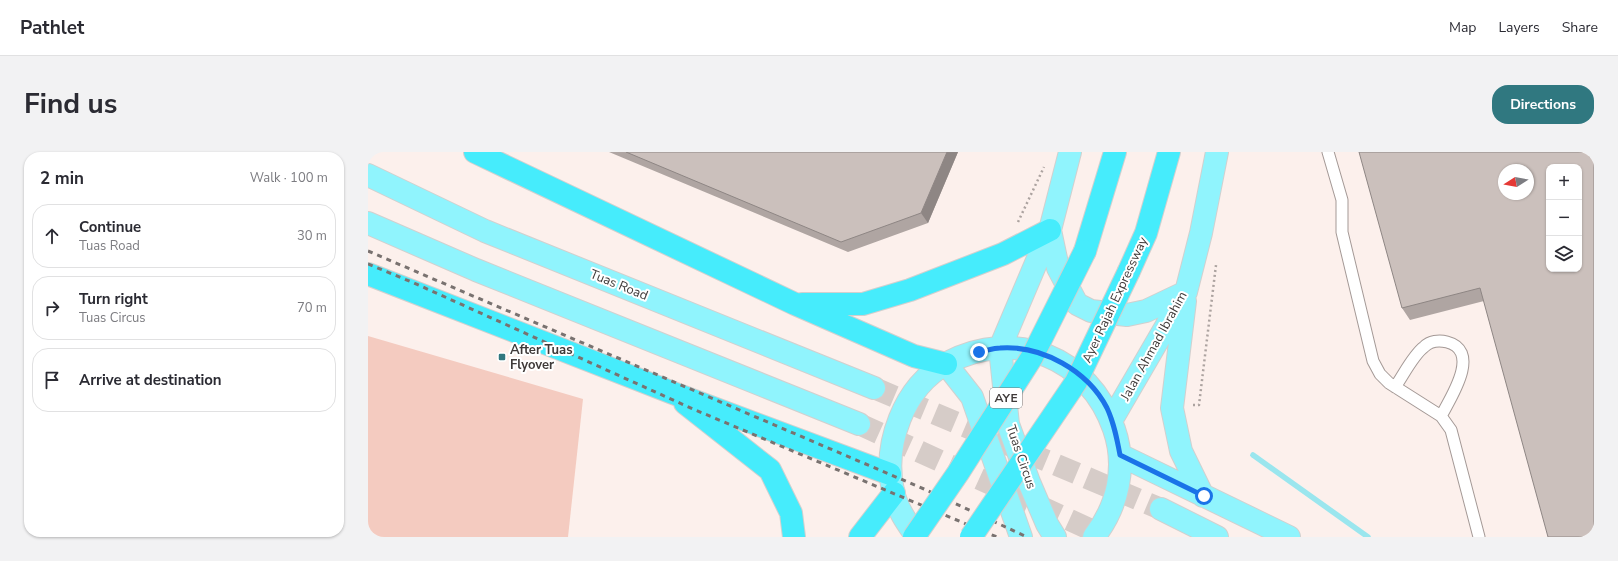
<!DOCTYPE html>
<html lang="en">
<head>
<meta charset="utf-8">
<style>
	body { margin:0; font-family:"Nunito Sans",sans-serif; background:#f2f2f3; color:#2b2b33 }
	.controls { position:absolute; right:12px; top:12px; display:grid; overflow:hidden; border-radius:8px; box-shadow:0 1px 3px #0004 }
	.controls button { width:36px; height:36px; display:grid; place-items:center; padding:0; border:0; border-bottom:1px solid #e1e1e2; background:#fff; color:#2b2b33; font:20px sans-serif }
	.compass { position:absolute; left:1130px; top:12px; width:36px; height:36px; border-radius:50%; background:#fff; box-shadow:0 1px 3px #0004; rotate:259deg }
	.stop { position:absolute; width:12px; height:12px; margin:-9px; border:3px solid #1a73e8; border-radius:50%; background:#fff }
	.stop.end { background:#1a73e8; border-color:#fff; box-shadow:0 1px 4px #0008 }
	.list { margin:0; padding:0; list-style:none }
	h2 { display:flex; justify-content:space-between; align-items:center; height:52px; margin:0; padding:0 16px; font-size:17px }
	h2 small { font-size:13px; font-weight:400; color:#7c7c81 }
	.list li { display:grid; grid-template-columns:26px 1fr auto; gap:12px; align-items:center; box-sizing:border-box; height:64px; margin:0 8px 8px; padding:0 8px; border:1px solid #e1e1e2; border-radius:16px }
	.list b { display:block; font-size:15px; white-space:nowrap }
	.list p { margin:0; font-size:13px; white-space:nowrap; color:#7c7c81 }
	.list em { font-size:13px; font-style:normal; color:#7c7c81 }
	.icon { flex:none; width:22px; height:22px; fill:none; stroke:currentColor; stroke-width:2; stroke-linecap:round; stroke-linejoin:round }
	.map { position:relative; flex:none; width:1226px; height:385px; overflow:hidden; border-radius:16px }
	header { display:flex; align-items:center; gap:24px; box-sizing:border-box; height:56px; padding:0 20px; background:#fff; border-bottom:1px solid #e1e1e2 }
	header strong { font-size:19px }
	nav { display:flex; gap:22px; margin-inline-start:auto; font-size:14px }
	.intro { display:flex; align-items:center; justify-content:space-between; box-sizing:border-box; height:96px; padding:0 24px }
	h1 { margin:0; font-size:28px }
	.button { padding:10px 18px; border-radius:16px; background:#307880; color:#fff; font-size:14px; font-weight:700 }
	main { display:flex; gap:24px; padding:0 24px }
	aside { flex:1; background:#fff; border-radius:16px; box-shadow:0 1px 3px #0004 }
	.map>svg:first-child { display:block }
	.green { fill:#f4cbc0 }
	.lines { fill:none; stroke-linecap:round; stroke-linejoin:round }
	.stream { stroke:#9ae6ee; stroke-width:5.5 }
	.primary-tunnel { stroke:#d6ccc8; stroke-width:22; stroke-dasharray:22 11; stroke-linecap:butt }
	.lane-casing { stroke:#a49996; stroke-width:13 }
	.primary-casing { stroke:#d1d0cf; stroke-width:24 }
	.highway-casing { stroke:#d1d0cf; stroke-width:24 }
	.path { stroke:#aca3a0; stroke-width:2.5; stroke-dasharray:2 3; stroke-linecap:butt }
	.lane { stroke:#fff; stroke-width:11 }
	.primary { stroke:#90f4fd; stroke-width:22 }
	.highway { stroke:#46ecfc; stroke-width:22 }
	.rail { stroke:#797270; stroke-width:3; stroke-dasharray:5 5; stroke-linecap:butt }
	.highway-bridge-casing { stroke:#d1d0cf; stroke-width:24; stroke-linecap:butt }
	.highway-bridge { stroke:#46ecfc; stroke-width:22 }
	.wall { fill:#afa5a2 }
	.shaded-wall { fill:#8e8684 }
	.building { fill:#cbc0bc; stroke:#8e8684; fill-rule:evenodd }
	.route { stroke:#1a73e8; stroke-width:5 }
	.poi-dot { fill:#307880; stroke:#fff; stroke-width:1.5 }
	.labels { text-anchor:middle; dominant-baseline:central; stroke-width:4; stroke-linejoin:round; paint-order:stroke }
	.shield { fill:#fff; stroke:#797574; stroke-width:1 }
	.shield-label { font-size:12px; font-weight:bold; fill:#3f3a39 }
	.street-label { font-size:13px; fill:#3f3a39; stroke:#fff }
	.poi-label { font-size:13px; font-weight:bold; fill:#3f3a39; stroke:#fff; text-anchor:start }
</style>
</head>
<body>
<header>
<strong>Pathlet</strong>
<nav><a>Map</a><a>Layers</a><a>Share</a></nav>
</header>
<div class="intro"><h1>Find us</h1><a class="button">Directions</a></div>
<main>
<aside>
<h2>2 min<small>Walk · 100 m</small></h2>
<ul class="list">
<li><svg class="icon" aria-label="ahead" viewBox="0 0 24 24"><path d="M12 20V5M6 11l6-6 6 6"/></svg><div><b>Continue</b><p>Tuas Road</p></div><em>30 m</em></li>
<li><svg class="icon" aria-label="right" viewBox="0 0 24 24"><path d="M7 20v-9h11M14 6l5 5-5 5"/></svg><div><b>Turn right</b><p>Tuas Circus</p></div><em>70 m</em></li>
<li><svg class="icon" aria-label="arrive" viewBox="0 0 24 24"><path d="M6 21V4h12l-3 4 3 4H6"/></svg><div><b>Arrive at destination</b></div></li>
</ul>
</aside>
<div class="map">
<svg width="1226" height="385" viewBox="0 0 1226 385">
	<rect width="100%" height="100%" fill="#fcf0ec"/>
	<path class="green" d="M0,184L215,247L200,385H0Z"/>
	<g class="lines">
		<path class="stream" d="M885,303L1000,385"/>
		<path class="primary-tunnel" d="M506,236L793,357
			M491,272L739,385"/>
		<g class="lane-casing">
			<path id="lane" d="M960,0L974,48V80L1005,209L1012,222L1021,231L1073,264L1083,278L1111,385
				M1027,235C1035,224 1045,203 1056,195C1062,189 1071,188 1079,190C1114,199 1082,247 1073,264"/>
		</g>
		<g class="primary-casing">
			<path id="primary" d="M0,23L117,79L506,236
				M0,71L108,118L491,272
				M682,78L690,116L709,152L723,159L759,163L778,159L818,140
				M817,149L804,256L813,299L835,344
				M578,212L604,245L653,385
				M743,269L818,140L833,81L849,0
				M752,303L921,385
				M793,357L849,385
				M549,385C539,371 529,357 525,339C515,293 535,235 579,211C647,175 721,205 746,277C759,315 750,354 726,385
				M687,385L679,372L661,330L640,272L632,196L682,78L702,0"/>
		</g>
		<g class="highway-casing">
			<path id="highway" d="M107,0L427,152L546,204L578,212
				M717,99L747,0
				M761,119L778,81L801,0
				M0,122L305,241L522,322
				M434,152H495L542,138L635,102L682,78
				M317,251L402,318L423,361L426,385
				M492,385L526,341"/>
		</g>
		<path class="path" d="M650,70L676,15
			M825,253H831L848,113"/>
		<use href="#lane" class="lane"/>
		<use href="#primary" class="primary"/>
		<use href="#highway" class="highway"/>
		<path class="rail" d="M0,99L556,337L659,385
			M0,112L46,131L325,257L629,385"/>
		<g class="highway-bridge-casing">
			<path id="highway-bridge" d="M546,385L590,321L664,205L717,99
				M603,385L708,230L761,119"/>
		</g>
		<use href="#highway-bridge" class="highway-bridge"/>
	</g>
	<path class="wall" d="M241,0H590L560,71L480,100Z
		M1226,0L1116,149L1042,168L1034,156Z"/>
	<path class="shaded-wall" d="M579,0H590L560,71L553,61Z"/>
	<path class="building" d="M258,0H579L553,61L473,90Z
		M991,0H1226V385H1180L1112,136L1034,156ZM1181,15H1211V117H1181ZM1136,18H1160V42H1136Z"/>
	<g class="lines">
		<path class="route" d="M611,200C618,199 625,196 632,196C674,193 720,219 739,256C746,271 749,287 752,303L836,344"/>
	</g>
	<rect class="poi-dot" x="130" y="201" width="8" height="8" rx="2"/>
	<g class="labels">
		<rect class="shield" x="622" y="236" width="32" height="20" rx="3"/>
		<g class="shield-label">
			<text x="638" y="246">AYE</text>
		</g>
		<g class="street-label">
			<text transform="translate(251 133) rotate(22)">Tuas Road</text>
			<text transform="translate(747 148) rotate(-65)">Ayer Rajah Expressway</text>
			<text transform="translate(786 194) rotate(-61)">Jalan Ahmad Ibrahim</text>
			<text transform="translate(653 305) rotate(71)">Tuas Circus</text>
		</g>
		<g class="poi-label">
			<text x="142" y="198">After Tuas<tspan x="142" dy="15">Flyover</tspan></text>
		</g>
	</g>
</svg>
<div class="controls">
<button>+</button>
<button>−</button>
<button><svg class="icon" aria-label="layers" viewBox="0 0 24 24"><path d="M12 4l9 5-9 5-9-5zM3 14l9 5 9-5"/></svg></button>
</div>
<svg class="compass" viewBox="-18 -18 36 36"><path d="M0-13l5 13h-10z" fill="#e53935"/><path d="M0 13l5-13h-10z" fill="#7c7c81"/></svg>
<div class="stop" style="left:836px;top:344px"></div>
<div class="stop end" style="left:611px;top:200px"></div>
</div>
</main>
</body>
</html>
